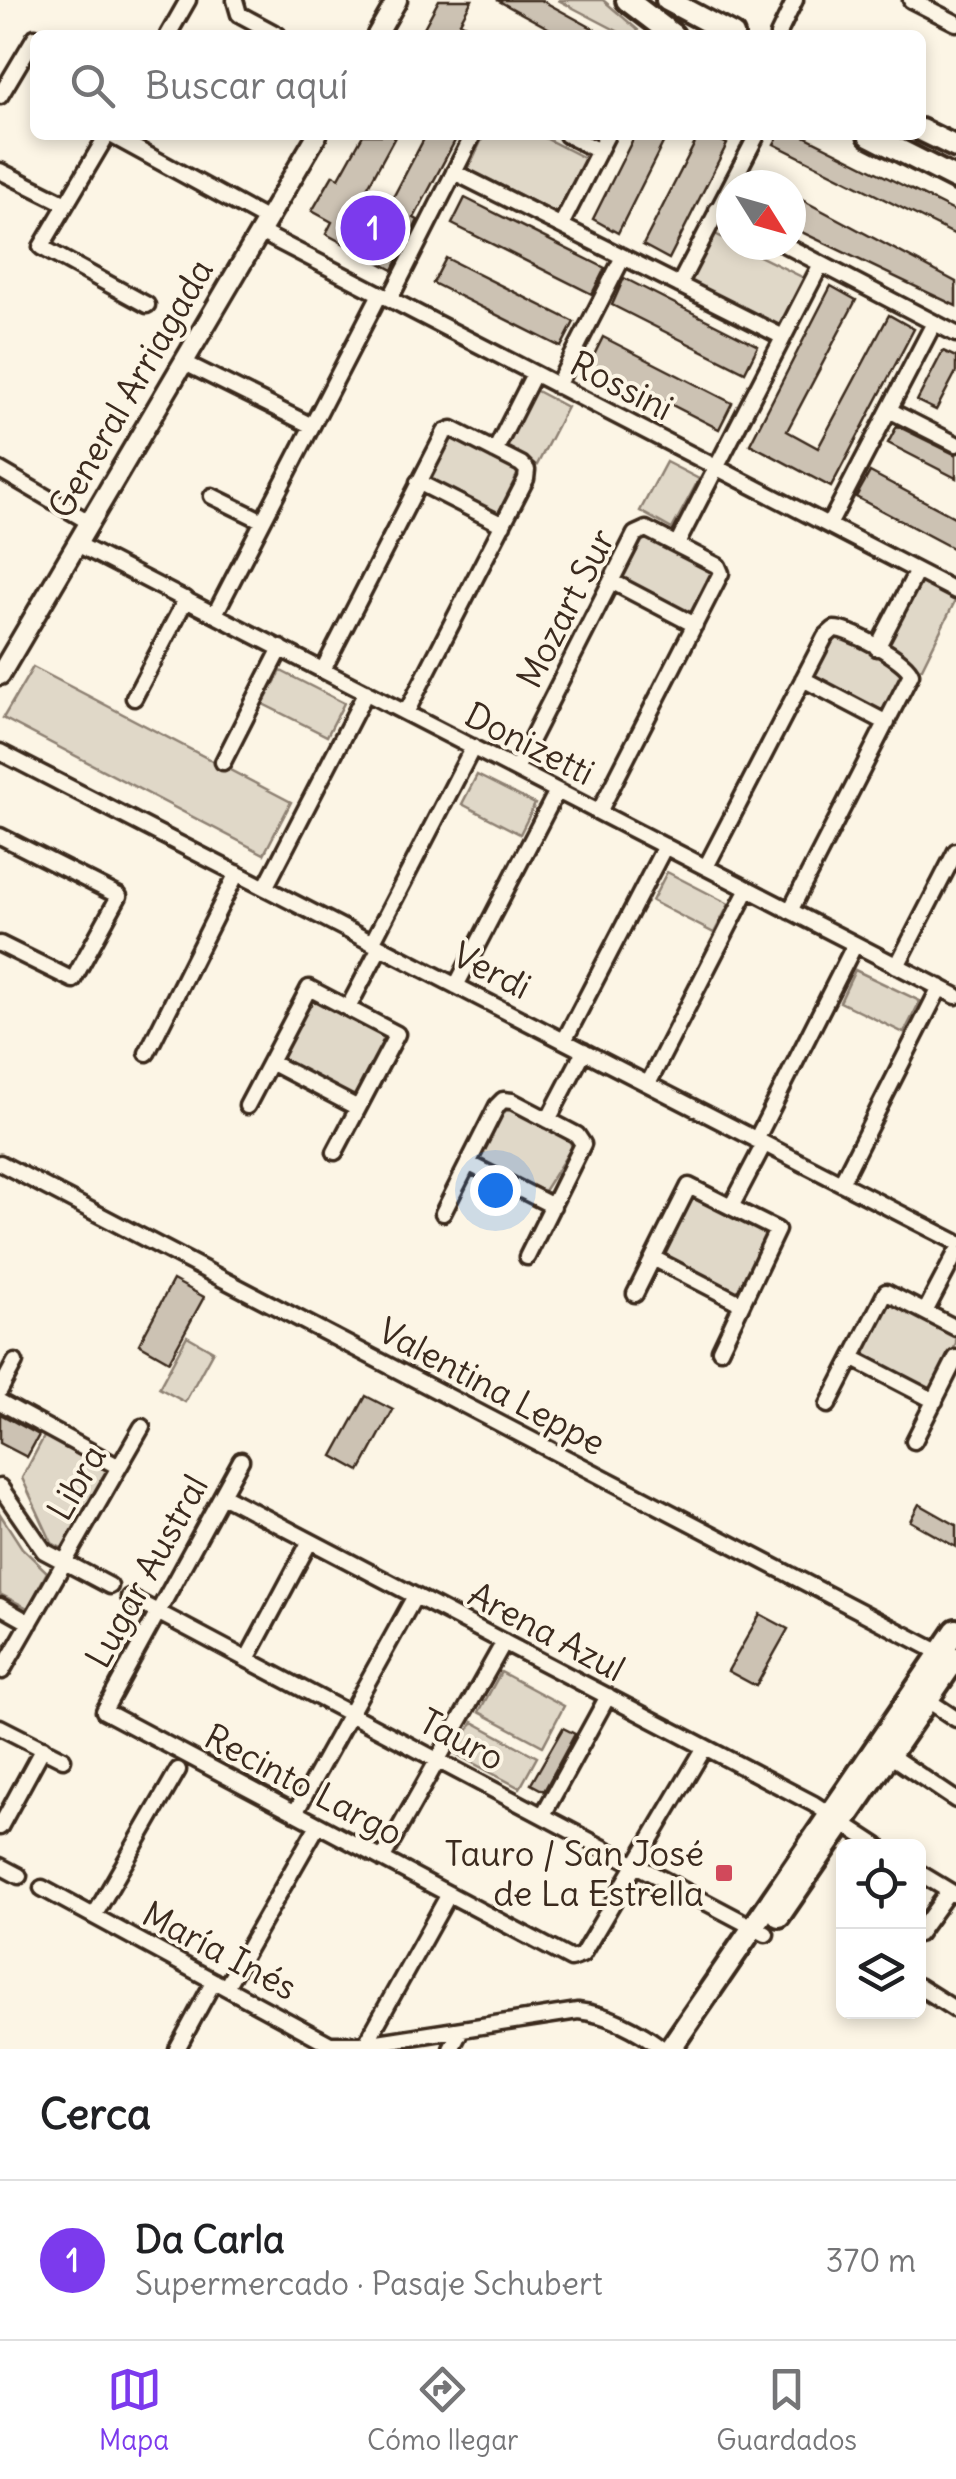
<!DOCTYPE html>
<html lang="es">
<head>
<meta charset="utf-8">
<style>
	body { margin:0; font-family:Delius,sans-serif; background:#f6f6f6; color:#202124 }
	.controls { position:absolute; right:30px; bottom:30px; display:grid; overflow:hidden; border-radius:15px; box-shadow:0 5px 15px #0003 }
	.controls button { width:90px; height:90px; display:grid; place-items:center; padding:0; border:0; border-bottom:2px solid #e0e0e0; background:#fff; color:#202124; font:50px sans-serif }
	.compass { position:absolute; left:716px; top:170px; width:90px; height:90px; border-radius:50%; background:#fff; box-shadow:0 5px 15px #0003; rotate:127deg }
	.you { position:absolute; left:495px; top:1190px; width:35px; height:35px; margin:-25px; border:8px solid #fff; border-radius:50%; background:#1a73e8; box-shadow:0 0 0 15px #1a73e833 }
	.badge { display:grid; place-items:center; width:65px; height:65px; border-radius:50%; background:#7c3aed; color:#fff; font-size:32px; font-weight:700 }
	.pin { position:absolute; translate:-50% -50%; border:5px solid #fff; box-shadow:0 2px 10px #0006 }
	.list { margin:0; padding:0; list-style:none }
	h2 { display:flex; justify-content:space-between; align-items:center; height:130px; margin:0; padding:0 40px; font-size:42px }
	h2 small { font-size:32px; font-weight:400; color:#757577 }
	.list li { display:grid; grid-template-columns:65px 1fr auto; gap:30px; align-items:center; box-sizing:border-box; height:160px; padding:0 40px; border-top:2px solid #e0e0e0 }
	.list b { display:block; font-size:38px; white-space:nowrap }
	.list p { margin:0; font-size:32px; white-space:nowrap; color:#757577 }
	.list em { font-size:32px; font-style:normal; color:#757577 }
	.icon { flex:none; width:55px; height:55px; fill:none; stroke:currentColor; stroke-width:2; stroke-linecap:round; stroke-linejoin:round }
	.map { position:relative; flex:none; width:956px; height:2049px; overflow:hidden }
	.search { position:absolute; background:#fff; box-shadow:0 5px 15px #0003; left:30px; right:30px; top:30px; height:110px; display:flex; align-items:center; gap:25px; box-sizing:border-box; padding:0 35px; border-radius:15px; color:#757577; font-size:38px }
	.sheet { height:290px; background:#fff }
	nav { display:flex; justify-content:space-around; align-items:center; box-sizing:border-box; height:140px; border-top:2px solid #e0e0e0; background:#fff; font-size:28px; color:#757577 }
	nav a { display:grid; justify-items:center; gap:5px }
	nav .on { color:#7c3aed }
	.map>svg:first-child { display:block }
	.green { fill:#e0d8c8; stroke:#8e8173; stroke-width:2.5 }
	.building { fill:#ccc2b3; stroke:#3b2a1e; stroke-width:2.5 }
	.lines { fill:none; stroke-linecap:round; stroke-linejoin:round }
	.minor-casing { stroke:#3b2a1e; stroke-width:21 }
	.tertiary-casing { stroke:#3b2a1e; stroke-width:25 }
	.secondary-casing { stroke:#3b2a1e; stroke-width:28 }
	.minor { stroke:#fcf5e5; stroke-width:14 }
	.tertiary { stroke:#fcf5e5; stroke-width:18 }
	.secondary { stroke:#fcf5e5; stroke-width:20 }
	.poi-dot { fill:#d1495b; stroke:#fcf5e5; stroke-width:4 }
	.labels { text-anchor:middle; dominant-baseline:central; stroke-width:8; stroke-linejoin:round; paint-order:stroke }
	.street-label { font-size:35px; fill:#3b2a1e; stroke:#fcf5e5 }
	.poi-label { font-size:35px; fill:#3b2a1e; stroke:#fcf5e5; text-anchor:end }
</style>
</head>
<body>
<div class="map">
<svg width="956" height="2049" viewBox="0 0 956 2049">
	<rect width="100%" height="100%" fill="#fcf5e5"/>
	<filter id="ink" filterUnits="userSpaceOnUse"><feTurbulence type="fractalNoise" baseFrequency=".01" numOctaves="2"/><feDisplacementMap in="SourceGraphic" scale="20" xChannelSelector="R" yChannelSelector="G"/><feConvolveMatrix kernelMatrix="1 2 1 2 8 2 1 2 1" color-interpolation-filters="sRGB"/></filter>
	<g filter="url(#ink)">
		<path class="green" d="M558,0H603L638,30L636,35H625Z
			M484,135H539L586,159L559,214L468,169Z
			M713,233L808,280L783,329L689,282Z
			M533,389L567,407L537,465L503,448Z
			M451,435L520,469L496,517L426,480Z
			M666,462L699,479L672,529L640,511Z
			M645,536L714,571L690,615L621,580Z
			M917,579L955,601L922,668L905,676L886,713L880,714L809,677L830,637L841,634L880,654Z
			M33,667L291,802L264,854L3,718Z
			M281,671L344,703L327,736L263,704Z
			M477,775L535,804L520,834L462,804Z
			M667,872L729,904L714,933L652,901Z
			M855,970L920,1001L904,1033L840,1002Z
			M312,998L387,1039L354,1098L279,1057Z
			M510,1107L568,1137L572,1147L544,1191L479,1158L502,1109Z
			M692,1195L768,1234L737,1295L661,1256Z
			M887,1300L956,1335V1344L932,1393L859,1355Z
			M187,1336L213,1351L185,1402L159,1388Z
			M45,1435L109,1469L65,1550L52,1543L22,1478Z
			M0,1514L22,1548L47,1572L28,1608L0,1594Z
			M501,1672L564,1706L543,1746L479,1712Z
			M473,1722L537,1757L520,1788L456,1754Z"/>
		<path class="building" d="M439,0H472L460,22L485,35H420Z
			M497,0H541L605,35H561Z
			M363,135H396L365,192L389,205L426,135H458L414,218L418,220L393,270L326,234L332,222L312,211L333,175L339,178Z
			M635,135H667L618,233L593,219Z
			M699,135H710L727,144L669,259L643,245Z
			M779,135H802L956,212V235L774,144Z
			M791,194L956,282V306L791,227Z
			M465,198L605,268L592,294L452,224Z
			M446,258L574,322L561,347L433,283Z
			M624,278L758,346L745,372L612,305Z
			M831,286L856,300L787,431L818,448L889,315L914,329L831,487L750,444Z
			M603,337L732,403L719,429L590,363Z
			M943,351L956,357V372L936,410L917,401Z
			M897,426L956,455V478L888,443Z
			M870,472L956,518V550L856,497Z
			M173,1280L204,1297L169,1361L139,1344Z
			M366,1396L393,1410L360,1471L333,1456Z
			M0,1414L39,1435L27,1457L0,1443Z
			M919,1504L956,1525V1547L910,1521Z
			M760,1614L788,1629L756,1686L728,1671Z
			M563,1728L575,1734L544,1791L531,1784Z"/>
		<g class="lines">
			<g class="minor-casing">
				<path id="minor" d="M235,0L239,14L278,35
					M911,0L956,23
					M168,35L188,0
					M778,35L795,0
					M0,96L35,37
					M107,135L41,247L147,305
					M111,135L267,220
					M567,135L599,151
					M0,171L66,204
					M454,172L783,337
					M717,210L731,217
					M561,225L607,135
					M260,232L956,591
					M785,245L956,334
					M679,285L757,135
					M390,299L473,135
					M183,362L312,426
					M557,386L623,257
					M889,410L956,444
					M495,451L534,374
					M0,470L89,522
					M418,482L503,525
					M212,496L263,521
					M829,525L934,323
					M77,544L956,996
					M677,544L821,264
					M611,581L695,625
					M215,614L380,294
					M877,648L917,571
					M323,670L445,432L452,429L521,464L527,470L526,479L406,713
					M803,679L887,723
					M134,698L186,599
					M0,752L956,1242
					M223,762L281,648
					M516,769L635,534L646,529L718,566L721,573L599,812
					M0,836L119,896L73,980L0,944
					M706,867L825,637L834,629C850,629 906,659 911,674L790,911
					M265,888L366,692
					M372,943L473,747
					M897,966L956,851
					M456,986L557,791
					M348,1008L380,947
					M564,1041L665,846
					M147,1053L237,873
					M270,1062L358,1108
					M648,1084L748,889
					M247,1106L309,988L397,1034L335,1152
					M548,1120L584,1051
					M756,1140L855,944
					M0,1163L948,1657
					M468,1163L553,1206
					M841,1183L940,987
					M731,1207L764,1144
					M443,1213L497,1106L503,1100L512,1101L577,1135L583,1144L527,1257
					M653,1258L742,1304
					M635,1294L689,1186L777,1230L720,1350
					M925,1312L956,1253
					M852,1358L935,1401
					M0,1390L15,1362
					M0,1402L119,1467
					M828,1405L886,1292L956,1328
					M914,1441L956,1358
					M241,1460L104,1711L571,1959L582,1955L705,1747
					M0,1487L44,1551L110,1586
					M222,1495L814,1804L878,1846
					M129,1597L766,1934
					M0,1606L30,1623
					M247,1659L310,1541
					M2,1671L142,1427
					M926,1699L956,1719
					M0,1727L63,1759
					M888,1754L956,1800
					M295,1813L415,1596
					M543,1815L608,1696
					M0,1827L43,1748
					M382,1859L504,1642
					M0,1866L19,1876
					M918,1872L956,1895
					M42,1888L330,2044H365L578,2011C608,2014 639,2030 663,2049
					M94,1916L178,1770
					M918,1934L949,1891
					M918,1986L956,2010
					M226,1987L318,1825
					M364,2047L449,1894
					M177,2049L214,1981
					M451,2049L461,2030"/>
			</g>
			<g class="tertiary-casing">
				<path id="tertiary" d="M377,35L397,0
					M0,675L317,135"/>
			</g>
			<g class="secondary-casing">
				<path id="secondary" d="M627,0L673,35
					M667,0L733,35
					M921,130L956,147
					M869,135L956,179
					M779,1916L956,1658
					M670,2049L956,1630"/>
			</g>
			<use href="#minor" class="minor"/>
			<use href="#tertiary" class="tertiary"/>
			<use href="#secondary" class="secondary"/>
		</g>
	</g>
	<rect class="poi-dot" x="714" y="1863" width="20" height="20" rx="5"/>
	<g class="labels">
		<g class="street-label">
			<text transform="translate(622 385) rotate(27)">Rossini</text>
			<text transform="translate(130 388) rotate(-60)">General Arriagada</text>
			<text transform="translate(565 608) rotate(-63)">Mozart Sur</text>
			<text transform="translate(530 743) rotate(27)">Donizetti</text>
			<text transform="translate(492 970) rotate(27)">Verdi</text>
			<text transform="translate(492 1386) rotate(28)">Valentina Leppe</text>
			<text transform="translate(76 1482) rotate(-60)">Libra</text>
			<text transform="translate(146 1571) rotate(-61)">Lugar Austral</text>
			<text transform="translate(547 1631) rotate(28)">Arena Azul</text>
			<text transform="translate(462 1739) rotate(28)">Tauro</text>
			<text transform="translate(304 1784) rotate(28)">Recinto Largo</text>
			<text transform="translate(220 1950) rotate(28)">María Inés</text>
		</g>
		<g class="poi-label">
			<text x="704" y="1853">Tauro / San José<tspan x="704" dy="40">de La Estrella</tspan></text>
		</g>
	</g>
</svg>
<div class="controls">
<button><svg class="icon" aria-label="locate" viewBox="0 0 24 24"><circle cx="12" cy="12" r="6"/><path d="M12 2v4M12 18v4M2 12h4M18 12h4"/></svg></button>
<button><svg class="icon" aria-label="layers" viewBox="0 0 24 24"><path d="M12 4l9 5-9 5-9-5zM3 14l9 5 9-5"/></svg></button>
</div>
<svg class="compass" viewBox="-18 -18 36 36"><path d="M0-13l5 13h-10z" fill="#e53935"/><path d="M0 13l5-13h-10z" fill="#757577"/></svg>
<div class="you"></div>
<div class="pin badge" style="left:373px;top:228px">1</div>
<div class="search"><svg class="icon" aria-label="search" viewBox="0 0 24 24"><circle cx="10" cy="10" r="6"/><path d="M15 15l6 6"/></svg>Buscar aquí</div>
</div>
<section class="sheet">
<h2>Cerca<small></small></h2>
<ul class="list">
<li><span class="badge">1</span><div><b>Da Carla</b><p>Supermercado · Pasaje Schubert</p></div><em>370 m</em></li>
</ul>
</section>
<nav>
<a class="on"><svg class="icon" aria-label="map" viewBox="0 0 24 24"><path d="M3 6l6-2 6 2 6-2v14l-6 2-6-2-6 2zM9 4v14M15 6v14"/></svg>Mapa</a>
<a><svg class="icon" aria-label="directions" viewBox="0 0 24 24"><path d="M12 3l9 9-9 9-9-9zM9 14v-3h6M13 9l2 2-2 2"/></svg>Cómo llegar</a>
<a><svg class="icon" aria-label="saved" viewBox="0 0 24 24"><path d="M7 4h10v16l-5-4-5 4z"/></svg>Guardados</a>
</nav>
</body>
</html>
